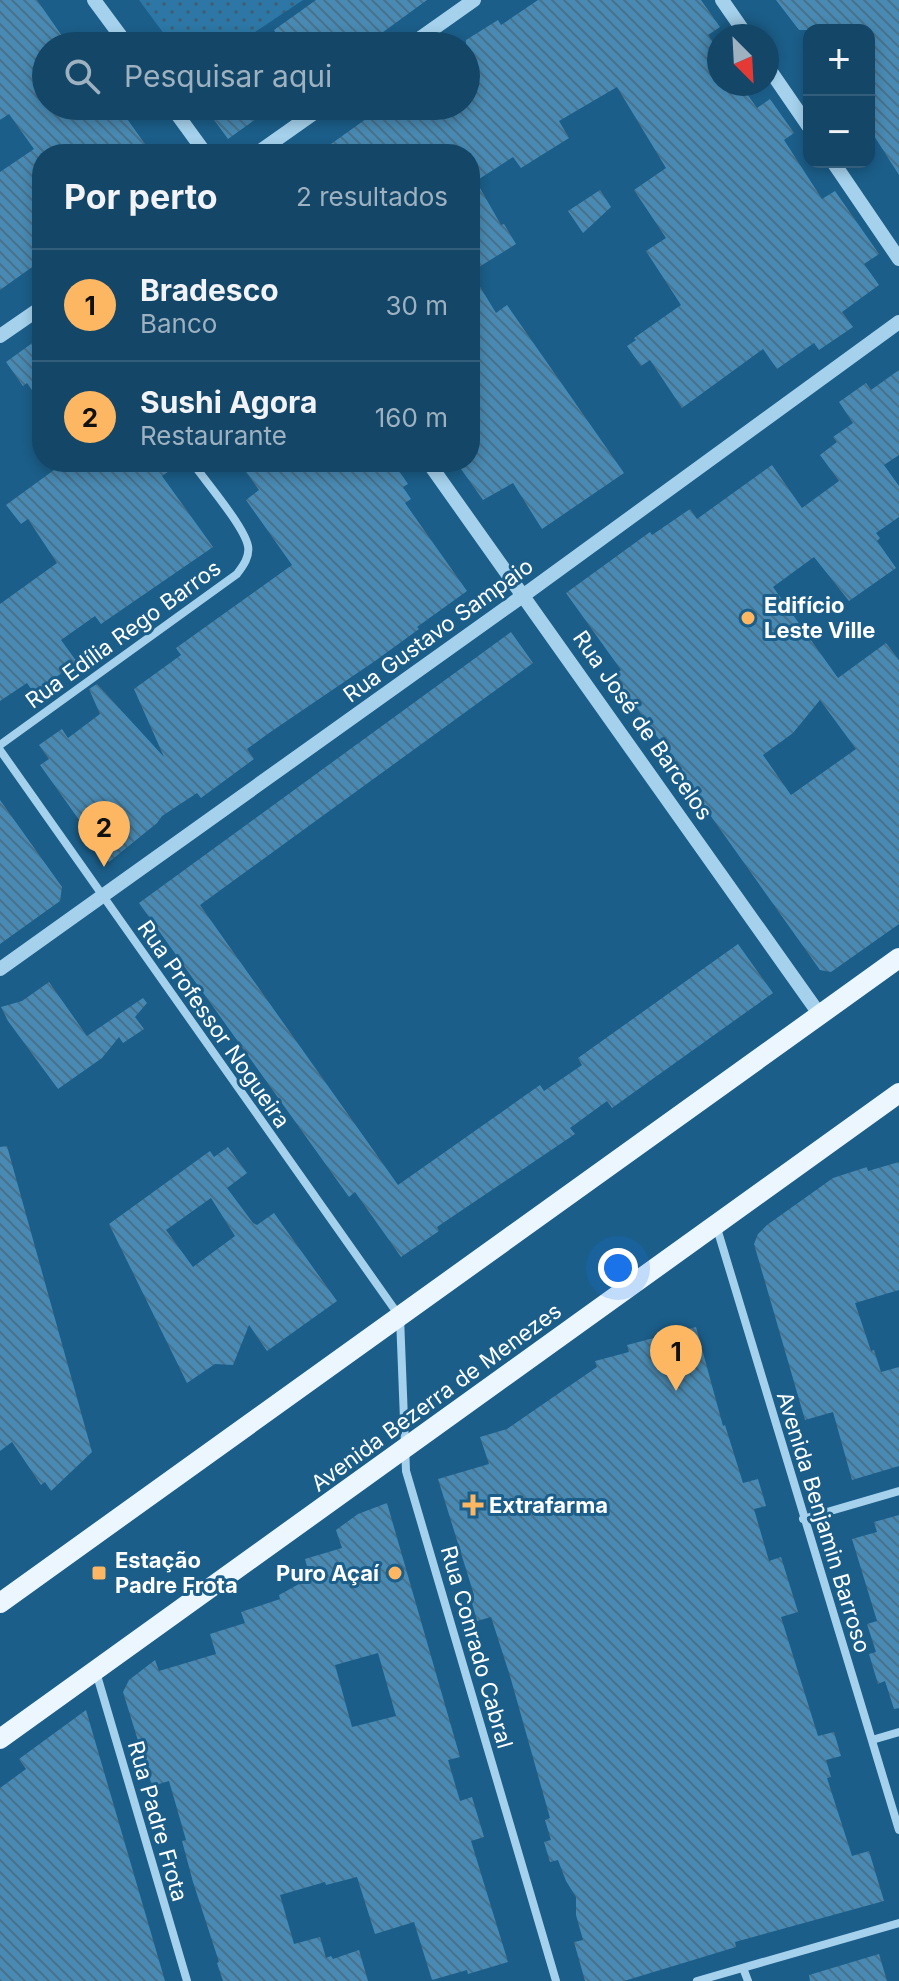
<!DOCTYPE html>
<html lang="pt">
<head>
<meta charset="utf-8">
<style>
	body { margin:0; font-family:Inter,sans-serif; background:#1d4d6d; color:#f1f3f6 }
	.controls { position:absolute; right:24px; top:24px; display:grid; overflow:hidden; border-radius:16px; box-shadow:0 4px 12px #0003 }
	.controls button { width:72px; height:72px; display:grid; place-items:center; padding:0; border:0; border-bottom:2px solid #335e7b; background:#144667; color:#f1f3f6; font:40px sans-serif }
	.compass { position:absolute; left:707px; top:24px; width:72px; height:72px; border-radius:50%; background:#144667; box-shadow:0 4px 12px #0003; rotate:156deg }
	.you { position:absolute; left:618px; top:1268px; width:28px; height:28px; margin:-20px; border:6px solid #fff; border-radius:50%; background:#1a73e8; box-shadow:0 0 0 12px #1a73e833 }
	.badge { display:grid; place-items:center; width:52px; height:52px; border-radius:50%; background:#fdb762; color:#111; font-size:26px; font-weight:700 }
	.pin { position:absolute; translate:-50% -66px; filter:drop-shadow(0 2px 4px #0008) }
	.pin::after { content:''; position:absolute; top:42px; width:28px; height:24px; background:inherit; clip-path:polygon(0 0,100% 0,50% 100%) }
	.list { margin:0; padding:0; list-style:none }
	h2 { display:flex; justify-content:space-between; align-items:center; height:104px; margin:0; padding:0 32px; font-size:34px }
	h2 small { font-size:26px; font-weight:400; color:#9db1c0 }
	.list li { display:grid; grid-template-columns:52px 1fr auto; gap:24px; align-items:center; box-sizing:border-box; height:112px; padding:0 32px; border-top:2px solid #335e7b }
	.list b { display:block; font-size:30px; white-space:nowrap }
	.list p { margin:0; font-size:26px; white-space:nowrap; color:#9db1c0 }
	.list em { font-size:26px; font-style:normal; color:#9db1c0 }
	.icon { flex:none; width:44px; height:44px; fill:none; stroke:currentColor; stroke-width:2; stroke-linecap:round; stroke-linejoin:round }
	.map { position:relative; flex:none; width:899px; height:1981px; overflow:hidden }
	.search { position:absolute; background:#144667; box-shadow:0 4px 12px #0003; left:32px; top:32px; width:448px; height:88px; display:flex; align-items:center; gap:20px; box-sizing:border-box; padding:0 28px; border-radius:44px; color:#9db1c0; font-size:30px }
	.panel { position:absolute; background:#144667; box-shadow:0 4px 12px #0003; left:32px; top:144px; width:448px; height:328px; border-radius:32px }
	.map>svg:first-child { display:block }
	.green { fill:url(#green-dots) }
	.building { fill:url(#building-back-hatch); fill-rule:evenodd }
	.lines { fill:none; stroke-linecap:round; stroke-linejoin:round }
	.minor { stroke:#a5d1ec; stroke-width:8 }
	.tertiary { stroke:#a5d1ec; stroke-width:14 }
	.primary { stroke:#ebf6ff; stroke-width:20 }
	.poi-dot { fill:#fdb762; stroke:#1b5e89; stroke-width:3 }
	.labels { text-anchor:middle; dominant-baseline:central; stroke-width:6; stroke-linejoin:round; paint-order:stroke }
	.poi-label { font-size:22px; font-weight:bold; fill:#fff; stroke:#1b5e89; text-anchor:start }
	.street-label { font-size:22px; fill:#fff; stroke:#1b5e89 }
</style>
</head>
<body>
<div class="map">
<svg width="899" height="1981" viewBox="0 0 899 1981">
	<defs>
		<pattern id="green-dots" width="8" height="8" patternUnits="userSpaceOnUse" patternTransform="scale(2)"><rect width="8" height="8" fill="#2c77a5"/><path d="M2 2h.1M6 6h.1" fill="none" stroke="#3e5f74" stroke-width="1.8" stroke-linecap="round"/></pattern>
		<pattern id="building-back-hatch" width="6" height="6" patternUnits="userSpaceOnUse" patternTransform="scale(2)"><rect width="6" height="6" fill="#488ab3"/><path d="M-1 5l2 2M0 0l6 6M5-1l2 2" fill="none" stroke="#4a718a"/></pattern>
	</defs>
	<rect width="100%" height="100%" fill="#1b5e89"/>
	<path class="green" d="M139,0H303L234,46H173Z"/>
	<path class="building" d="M0,0H37L69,46H46V106H118L152,154H42V260L0,290V172L34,149L9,114L0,120Z
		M316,0H427L364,46H284L274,30Z
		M538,0H701L720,27L708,35L719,51V84H740L757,108L770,99L794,133L784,140L822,199L835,191L879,254L864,264L879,285L842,312L853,327L819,350L814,343L777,369L763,349L682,408L650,360L641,366L627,346L636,340L634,338L681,305L646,251L666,238L634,190L666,168L617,87L559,121L569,138L521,168L513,157L476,181L501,225L504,224L516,244L471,272L496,313L507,305L624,473L542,529L513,483L483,500L456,462H470V154H317L384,106H466V40L498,20L501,25Z
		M776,0H899V175L869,128V30H799Z
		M204,106H274L228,139Z
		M600,190L611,207L583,233L568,211Z
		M42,336V404L27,383L23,386L6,362Z
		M899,370V455L884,465L899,486V517L876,533L880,538L877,541L896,568L849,601L814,557L773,587L838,678L886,643L899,660V924L831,972L820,970L666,753L668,752L614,676L621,670L566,593L650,532L652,535L690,509L697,519L772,465L802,508L839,481L820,455L837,442L833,437L853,423L839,402L866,383L871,390ZM820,700L856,749L791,795L763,755L793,733Z
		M65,462H103L109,469L119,462H182L162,476L213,547L101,624L95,616L61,640L77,662L34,693L27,683L0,701V604L57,563L28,519L21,524L6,505Z
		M239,462H393L408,484L403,487L411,499L405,503L467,591L417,627L419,629L375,661L269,733L247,749L254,759L201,798L197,793L162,816L157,823L109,862L40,765L49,759L39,745L62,729L68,738L100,714L89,689L97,684L164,757L134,689L181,655L176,648L292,565L246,500L259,490Z
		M511,632L533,663L200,905L398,1185L540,1085L544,1091L582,1065L578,1058L738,944L773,993L612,1108L607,1101L570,1128L575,1134L437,1227L439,1231L401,1257L355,1192L349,1197L139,903Z
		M0,800L62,887L60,901L0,944Z
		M49,982L87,1036L143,998L147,1003L135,1017L144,1029L123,1043L119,1037L102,1058L58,1089L8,1021L1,1007L22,1001Z
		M7,1146L92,1452L51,1491L45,1482L41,1485L12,1442L0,1451V1147Z
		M228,1147L247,1173L227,1188L253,1223L257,1225L274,1213L337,1301L267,1351L249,1325L233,1365L215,1364L187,1383L109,1224L210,1151L214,1157ZM211,1198L235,1236L193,1267L166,1230Z
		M899,1162V1290L855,1303L871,1351L874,1350L881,1372L899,1367V1466L852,1480L833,1412L805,1420L754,1244L758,1234L767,1225L833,1178L867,1167L868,1171Z
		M696,1327L723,1426L725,1425L743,1483L758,1479L766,1506L754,1509L769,1561L781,1557L798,1612L781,1617L818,1736L834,1732L841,1756L826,1760L831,1777L827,1778L852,1856L869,1851L884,1901L735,1942L736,1947L624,1981H585L574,1942L583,1940L576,1915V1897L566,1881L558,1860L550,1862L544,1842L551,1840L545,1820L550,1818L510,1676L491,1617L477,1621L470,1596L474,1595L438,1479L489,1464L480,1437L507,1429L597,1367L595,1361L629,1352L627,1345Z
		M387,1503L460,1757L448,1760L460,1801L472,1797L484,1837L471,1841L508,1962L468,1974L467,1970L432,1980L414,1922L375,1934L357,1877L326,1885L325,1882L280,1895L294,1944L320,1937L326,1958L331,1956L333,1959L359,1950L368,1981H223L217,1963L219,1962L193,1882L182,1841L186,1840L169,1781L152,1786L123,1692L129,1680L155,1660L159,1671L216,1654L210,1634L245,1623L241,1612L280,1599L279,1595L310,1578L305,1559L342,1548L336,1530L358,1514ZM378,1653L396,1716L352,1727L335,1665Z
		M899,1515V1708L894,1709L885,1681L878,1684L869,1654L876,1652L867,1624L877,1621L852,1539L877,1532L874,1522Z
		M86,1710L165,1981H0V1788L26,1769L19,1759Z
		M879,1954L887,1981H810L809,1975Z"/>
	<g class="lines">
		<path class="minor" d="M0,745L237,574C243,566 250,557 248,546C244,526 205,481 192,462
			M0,750L400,1317L406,1471L556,1981
			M716,1225L899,1830
			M803,1519L899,1491
			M96,1672L187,1981
			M872,1740L899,1732
			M743,1968L748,1981
			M697,1981L899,1923"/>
		<path class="tertiary" d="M94,0L128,46
			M722,0L747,36
			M409,46L474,0
			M767,66L809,127
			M171,106L206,154
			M256,154L324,106
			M833,162L899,259
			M0,336L42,307
			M428,462L820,1015
			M0,969L524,595L899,322"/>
		<path class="primary" d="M0,1603L899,958
			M0,1739L899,1093"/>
	</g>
	<g class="poi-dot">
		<circle cx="748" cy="618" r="8"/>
		<path d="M469 1493h8v8h8v8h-8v8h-8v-8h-8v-8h8z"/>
		<rect x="91" y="1565" width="16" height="16" rx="4"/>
		<circle cx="395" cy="1573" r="8"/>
	</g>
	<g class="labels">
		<g class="poi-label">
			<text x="764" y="605">Edifício<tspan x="764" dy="25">Leste Ville</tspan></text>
			<text x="489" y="1505">Extrafarma</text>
			<text x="115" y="1560">Estação<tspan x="115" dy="25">Padre Frota</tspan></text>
			<text x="379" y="1573" text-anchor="end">Puro Açaí</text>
		</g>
		<g class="street-label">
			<text transform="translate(438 630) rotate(-36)">Rua Gustavo Sampaio</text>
			<text transform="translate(123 634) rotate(-36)">Rua Edília Rego Barros</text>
			<text transform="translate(643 725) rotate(55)">Rua José de Barcelos</text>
			<text transform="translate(214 1024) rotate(55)">Rua Professor Nogueira</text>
			<text transform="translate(436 1397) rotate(-36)">Avenida Bezerra de Menezes</text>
			<text transform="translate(824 1522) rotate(73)">Avenida Benjamin Barroso</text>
			<text transform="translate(477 1647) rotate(74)">Rua Conrado Cabral</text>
			<text transform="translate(158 1821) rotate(74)">Rua Padre Frota</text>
		</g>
	</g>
</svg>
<div class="controls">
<button>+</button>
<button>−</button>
</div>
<svg class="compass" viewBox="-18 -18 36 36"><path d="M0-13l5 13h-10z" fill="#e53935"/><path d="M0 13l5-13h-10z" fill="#9db1c0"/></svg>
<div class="you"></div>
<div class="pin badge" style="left:676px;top:1391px">1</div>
<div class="pin badge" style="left:104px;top:867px">2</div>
<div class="search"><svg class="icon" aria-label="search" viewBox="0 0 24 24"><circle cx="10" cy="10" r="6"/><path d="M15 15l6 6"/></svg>Pesquisar aqui</div>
<section class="panel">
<h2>Por perto<small>2 resultados</small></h2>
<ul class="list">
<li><span class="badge">1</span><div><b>Bradesco</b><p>Banco</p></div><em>30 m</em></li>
<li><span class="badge">2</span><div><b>Sushi Agora</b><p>Restaurante</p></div><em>160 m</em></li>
</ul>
</section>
</div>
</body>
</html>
